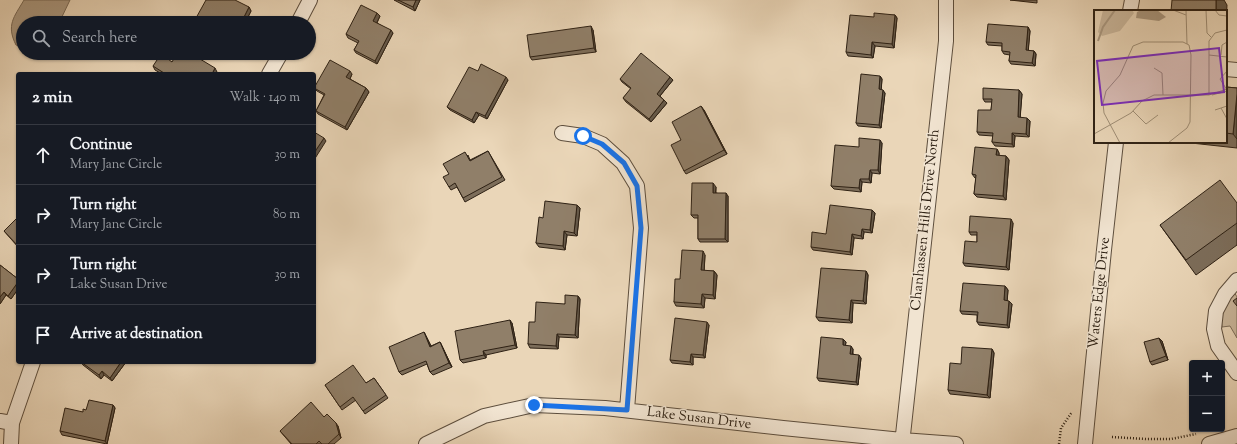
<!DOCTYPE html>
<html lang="en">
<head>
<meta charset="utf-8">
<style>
	body { margin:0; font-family:"Sorts Mill Goudy",serif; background:#242831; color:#f1f3f6 }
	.controls { position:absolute; right:12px; bottom:12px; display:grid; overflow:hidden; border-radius:4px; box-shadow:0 1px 3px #0004 }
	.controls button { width:36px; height:36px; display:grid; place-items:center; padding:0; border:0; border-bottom:1px solid #363941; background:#171b24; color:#f1f3f6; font:20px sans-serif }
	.stop { position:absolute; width:12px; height:12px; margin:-9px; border:3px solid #1a73e8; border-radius:50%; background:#fff }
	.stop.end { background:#1a73e8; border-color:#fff; box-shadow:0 1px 4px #0008 }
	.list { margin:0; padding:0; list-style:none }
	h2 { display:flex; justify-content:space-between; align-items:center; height:52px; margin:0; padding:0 16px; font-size:17px }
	h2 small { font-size:13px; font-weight:400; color:#9ea1a6 }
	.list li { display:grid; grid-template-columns:26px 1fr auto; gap:12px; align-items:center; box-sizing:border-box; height:60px; padding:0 16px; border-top:1px solid #363941 }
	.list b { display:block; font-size:15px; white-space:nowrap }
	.list p { margin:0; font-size:13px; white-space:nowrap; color:#9ea1a6 }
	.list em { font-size:13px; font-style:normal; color:#9ea1a6 }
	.icon { flex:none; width:22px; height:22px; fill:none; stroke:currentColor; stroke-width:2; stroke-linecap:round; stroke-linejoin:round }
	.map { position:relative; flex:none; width:1237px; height:444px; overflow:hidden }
	.search { position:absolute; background:#171b24; box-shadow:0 1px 3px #0004; left:16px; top:16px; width:300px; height:44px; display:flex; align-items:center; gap:10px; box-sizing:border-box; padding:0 14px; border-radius:22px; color:#9ea1a6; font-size:15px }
	.panel { position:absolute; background:#171b24; box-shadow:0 1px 3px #0004; left:16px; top:72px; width:300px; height:292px; border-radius:4px }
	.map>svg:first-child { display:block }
	.green { fill:#cab79c; stroke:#7c6c58 }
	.water { fill:#aa9880; stroke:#786855 }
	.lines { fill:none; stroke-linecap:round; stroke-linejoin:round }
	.street-casing { stroke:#5d4e3d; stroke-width:16 }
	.path { stroke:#2e2114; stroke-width:2.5; stroke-dasharray:1 2; stroke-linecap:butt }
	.street { stroke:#f1e4d1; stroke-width:14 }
	.wall { fill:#7c6d5a; stroke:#2e2114 }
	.shaded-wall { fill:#65594a; stroke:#2e2114 }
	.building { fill:#907f69; stroke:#2e2114 }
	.route { stroke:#1a73e8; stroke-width:5 }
	.labels { text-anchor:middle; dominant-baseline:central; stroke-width:3; stroke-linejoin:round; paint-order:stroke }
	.street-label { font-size:14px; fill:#2e2114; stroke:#f1e4d1 }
	.inset-river { fill:none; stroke:#aa9880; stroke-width:2 }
	.inset-road { fill:none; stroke:#9f8e76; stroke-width:1 }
	.view { fill:#7b2cbf; fill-opacity:0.15; stroke:#7b2cbf; stroke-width:2 }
	.inset-edge { fill:none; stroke:#2e2114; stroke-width:2 }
</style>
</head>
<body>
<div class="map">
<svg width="1237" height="444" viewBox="0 0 1237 444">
	<rect width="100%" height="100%" fill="#ead6b8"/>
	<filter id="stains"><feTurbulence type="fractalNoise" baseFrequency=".005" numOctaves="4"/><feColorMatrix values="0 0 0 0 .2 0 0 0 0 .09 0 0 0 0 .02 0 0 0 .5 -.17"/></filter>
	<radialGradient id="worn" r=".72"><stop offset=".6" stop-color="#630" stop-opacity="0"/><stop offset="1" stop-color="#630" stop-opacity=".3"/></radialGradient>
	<path class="green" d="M1234,292L1237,297V338L1230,326L1222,327C1219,314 1228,302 1234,292Z"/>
	<path class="water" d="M24,0H70L59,23H23V47L16,45C6,25 14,17 24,0Z"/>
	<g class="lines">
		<g class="street-casing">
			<path id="street" d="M1130,11L1132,0
				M298,23L310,0
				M1226,69L1237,70
				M269,74L281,53
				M562,133L583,136L602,144L623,163L637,186L641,228L627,410
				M1237,280L1225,294L1216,311L1214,329L1218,346L1237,373
				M0,421L12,423
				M11,444L12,423L33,362
				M426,444L484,416L534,405L605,408L783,428L902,440L956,444
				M902,444L946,41V0
				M1085,444L1104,250L1116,142
				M1209,444L1237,436"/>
		</g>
		<path class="path" d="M1112,437L1146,439H1171L1196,434
			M1059,444L1061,428L1072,412"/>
		<use href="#street" class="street"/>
	</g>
	<path class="wall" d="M394,0H420L415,11Z
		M1010,0H1037V3Z
		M249,7L251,11L245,23H224L221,21L220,23H201L199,22L196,18Z
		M377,13L380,16L377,23L393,33L377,64L356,53L354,50L358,43L348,38L346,34Z
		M895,15L897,18L894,48L875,46L873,58L848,56L846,52L874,17Z
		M1028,27L1030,31L1028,51H1034L1036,54L1035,66L1011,64L1009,61L1010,55L1004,54L1002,51V46L988,45L986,42Z
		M593,30L596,52L532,60L530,57Z
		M172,62L217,72L216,74H162L155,70L153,66Z
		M478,71L508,80L487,119L479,115L474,123L450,110L447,107Z
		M352,74L350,79L366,88L369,92L347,130L318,114L316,111L324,95L317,91L314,88Z
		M880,76L882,79L881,90L885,93L881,128L858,126L856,123Z
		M670,77L673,80L660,96L667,103L651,122L626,102L623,98L631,89L622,82L620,79Z
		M1226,87L1237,88V148L1182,142H1226Z
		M1019,90L1022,94L1020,117L1030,121L1029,137L1015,136L1014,147L995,146L992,142L993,136L979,135L977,132L991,110L992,102H985L983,99Z
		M704,110L727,154L686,174L684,171L681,140Z
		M882,143L880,174L872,173L871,183L862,182L861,192L834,189L831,186L859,147Z
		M997,149L999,153V156H1006L1009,160L1006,200L977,197L974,194L976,178H975L972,174Z
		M488,151L505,180L465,202L457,187L451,190L449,187V174L468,155L470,160Z
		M716,187V193L728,196V242H700L698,239V218H694L691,215Z
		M1237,203V245L1196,275L1160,225Z
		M580,208L577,236L567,235L565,250L539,247L536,243L543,218Z
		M875,213L872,233L864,232L863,239L854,238L852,255L813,250L811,247L826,234Z
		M18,217V247L4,231Z
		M1013,223L1009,270L965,266L963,263L977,242V235H971L969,232Z
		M705,255L704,271H714L717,275L715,299L705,298L704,308L676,306L674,302L680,279Z
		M0,265L18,279V289L11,299L6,295L0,304Z
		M866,271L868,275L866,304L853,303L852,323L819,321L816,317Z
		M1005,286L1008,290L1007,301L1012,304L1009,328L979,325L977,322V315L962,314L960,311Z
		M578,296L580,299L578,338L559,337L558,349L530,348L528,344L535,322Z
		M512,323L517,348L486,355V358L463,363L460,360Z
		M709,325L705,358L693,357V365L672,363L670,360Z
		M424,332L431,346L440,342L442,346L452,367L433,375L430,372L427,364L402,375L399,372Z
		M1159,338L1162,341L1168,360L1152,365L1150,362Z
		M843,339L846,342L845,346L853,349V354L861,358L858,385L819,381L817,378Z
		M992,349L994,353L990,398L950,394L948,390L961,364Z
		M81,362H126L112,381L104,375L101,379L83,365Z
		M374,378L388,398L365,414L356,400L342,410L325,385L366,383Z
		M113,405L115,408L107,444L62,435L60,431L83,412Z
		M324,417L338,426L341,438L334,444H291L280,431Z"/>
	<path class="shaded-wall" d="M416,0H420L415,11L413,7Z
		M1216,0H1224L1227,5L1226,25V11H1216Z
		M249,7L251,11L245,23H241Z
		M377,13L380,16L376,24L373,21Z
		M895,15L897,18L894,48L892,44Z
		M219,18L221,21L220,23H216Z
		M591,26L593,30L596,52L594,48Z
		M1028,27L1030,31L1028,54L1026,50Z
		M391,30L393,33L377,64L375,61Z
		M872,42L875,46L873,58L871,55Z
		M1034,51L1036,54L1035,66L1032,63Z
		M215,68L217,72L216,74H212Z
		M350,71L352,74L349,81L346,77Z
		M880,76L882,79L881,93L879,89Z
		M506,77L508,80L487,119L485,116Z
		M670,77L673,80L659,97L657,94Z
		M366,88L369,92L347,130L345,127Z
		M883,90L885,93L881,128L879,125Z
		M1019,90L1022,94L1020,120L1018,117Z
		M1237,94V139L1233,134Z
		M664,100L667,103L651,122L649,119Z
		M701,106L704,110L727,154L724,150Z
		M476,112L479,115L474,123L472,120Z
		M1027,118L1030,121L1029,137L1026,134Z
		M1012,133L1015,136L1014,147L1012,144Z
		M324,138L326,141L314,160V153Z
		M880,140L882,143L880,174L878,170Z
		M997,149L999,153V159L996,155Z
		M1006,156L1009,160L1006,200L1003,196Z
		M870,170L872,173L871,183L869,179Z
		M860,179L862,182L861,192L859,188Z
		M713,183L716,187L715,196L713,193Z
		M726,193L728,196V242L725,239Z
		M577,205L580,208L577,236L574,233Z
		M872,210L875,213L872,233L870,230Z
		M1011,219L1013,223L1009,270L1006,267Z
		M862,229L864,232L863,239L861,236Z
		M564,231L567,235L565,250L563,246Z
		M852,234L854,238L852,255L850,252Z
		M703,251L705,255L704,274L701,270Z
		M714,271L717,275L715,299L713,295Z
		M866,271L868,275L866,304L863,301Z
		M18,282V289L11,299L8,296Z
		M1005,286L1008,290L1007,304L1004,300Z
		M4,292L6,295L0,304V297Z
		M702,294L705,298L704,308L701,304Z
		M578,296L580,299L578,338L575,335Z
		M851,300L853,303L852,323L849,320Z
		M1009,301L1012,304L1009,328L1007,325Z
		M510,320L512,323L517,348L515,345Z
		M707,322L709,325L705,358L703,355Z
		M424,332L433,350L430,347Z
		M557,334L559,337L558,349L556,346Z
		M1159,338L1162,341L1168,360L1166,356Z
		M843,339L846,342L845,349L843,345Z
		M440,342L442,346L452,367L449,363Z
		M851,346L853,349L852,357L850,354Z
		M992,349L994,353L990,398L987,395Z
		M483,351L486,355V358L484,355Z
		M691,354L693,357V365L690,362Z
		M859,355L861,358L858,385L856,382Z
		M121,362H126L112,381L110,378Z
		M102,371L104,375L101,379L99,375Z
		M113,405L115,408L107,444L105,441Z
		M336,423L338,426L341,438L339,434Z"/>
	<path class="building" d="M206,0H235L249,7L241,23H228L219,18L216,23H205L196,18Z
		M398,0H416L413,7Z
		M1172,0H1216V11H1171Z
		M361,5L377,13L373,21L391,30L375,61L354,50L359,41L346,34Z
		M874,13L895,15L892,44L872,42L871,55L846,52L850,15L874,17Z
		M988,24L1028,27L1026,50L1034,51L1032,63L1009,61L1010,52L1002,51V43L986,42Z
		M591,26L594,48L530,57L527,35Z
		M177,53H190L215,68L212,74H163L164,73L153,66L161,54L172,62Z
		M641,53L670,77L657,94L664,100L649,119L623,98L631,88L620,79Z
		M330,60L350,71L346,77L366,88L345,127L316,111L325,94L314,88Z
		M481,64L506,77L485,116L476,112L472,120L447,107L469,67L478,71Z
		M861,74L880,76L879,89L883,90L879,125L856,123Z
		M1226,87L1237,88V94L1233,134L1226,133Z
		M983,88L1019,90L1018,117L1027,118L1026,134L1012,133V144L992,142L993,133L977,132L978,110H991L992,99H983Z
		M701,106L724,150L684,171L671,145L681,140L672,122Z
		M314,132L324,138L314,153Z
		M859,138L880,140L878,170H870L869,179H860L859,188L831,186L835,145L859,147Z
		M975,147L997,149L996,155L1006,156L1003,196L974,194L976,175L972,174Z
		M488,151L502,177L463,198L455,183L449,187L443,177L449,174L443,164L465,152L470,161Z
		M1220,180L1237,203V223L1186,260L1160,225Z
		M692,183H713V193H726L725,239H698V215H691Z
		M545,201L577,205L574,233L564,231L563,246L536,243L539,217L543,218Z
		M830,205L872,210L870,230L862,229L861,236L852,234L850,252L811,247L812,232L826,234Z
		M970,216L1011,219L1006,267L963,263L965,241L977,242V232H969Z
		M18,217V246L4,231Z
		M682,250L703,251L701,270L714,271L713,295L702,294L701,304L674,302L675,279H680Z
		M0,265L18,279V282L8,296L4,292L0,297Z
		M821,268L866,271L863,301L851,300L849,320L816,317Z
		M963,283L1005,286L1004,300L1009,301L1007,325L977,322L978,312L960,311Z
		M565,295L578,296L575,335L557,334L556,346L528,344L529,322H535L536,302L565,304Z
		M1237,298V306L1233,301Z
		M675,318L707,322L703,355L691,354L690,362L670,360Z
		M510,320L515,345L483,351L484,355L460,360L455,331Z
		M424,332L430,347L440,342L449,363L430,372L426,361L399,372L389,347Z
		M821,337L843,339V345L851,346L850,354L859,355L856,382L817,378Z
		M1159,338L1166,356L1150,362L1144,342Z
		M962,347L992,349L987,395L948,390L950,363L961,364Z
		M81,362H121L110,378L102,371L99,375Z
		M353,365L366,383L374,378L386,395L363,411L353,397L340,407L325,385Z
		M89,400L113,405L105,441L60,431L65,408L83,412V409L86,410Z
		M311,402L324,417L327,414L336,423L339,434L328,444H322L319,441L316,444H292L280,431Z"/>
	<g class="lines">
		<path class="route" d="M534,405L627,410L641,228L637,186L624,163L602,144L583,136"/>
	</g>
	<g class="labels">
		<g class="street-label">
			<text transform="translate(926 220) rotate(-84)">Chanhassen Hills Drive North</text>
			<text transform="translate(1100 293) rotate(-84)">Waters Edge Drive</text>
			<text transform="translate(699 419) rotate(7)">Lake Susan Drive</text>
		</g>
	</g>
	<g transform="translate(1094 10)">
		<rect width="133" height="133" fill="#ead6b8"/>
		<path d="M9,0H38L40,3L26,21L8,26L4,22Z" fill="#cab79c"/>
		<path d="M47,0H63L72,7L65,11L42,8L43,2Z" fill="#aa9880"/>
		<path class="inset-river" d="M4,31L9,17L21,0"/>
		<path class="inset-road" d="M79,0L92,5M92,0L93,34M112,0L113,23L117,27M121,0L125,5L133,6M115,45L133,47M127,45L128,35L133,32M60,58L68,63L69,85M133,61L126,69L133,80M115,85V31L121,23L133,20M118,85L133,81M127,98L133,109M121,100L133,96M39,101L52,114L64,105M0,124L37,103L48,91L60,85H115L133,79M26,133L10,103L9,93L12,81L26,65L39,36L49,32H89L95,35L97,45L96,112L93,118L74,133"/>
		<path class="view" d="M125,38L130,82L8,95L3,51Z"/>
		<rect width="133" height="133" class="inset-edge"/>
	</g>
	<rect width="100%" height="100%" filter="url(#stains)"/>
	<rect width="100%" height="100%" fill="url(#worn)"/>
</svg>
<div class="controls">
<button>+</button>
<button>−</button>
</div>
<div class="stop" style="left:583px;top:136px"></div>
<div class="stop end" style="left:534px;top:405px"></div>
<div class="search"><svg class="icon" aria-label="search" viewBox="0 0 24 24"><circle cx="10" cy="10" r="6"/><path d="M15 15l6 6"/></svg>Search here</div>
<section class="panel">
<h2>2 min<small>Walk · 140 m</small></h2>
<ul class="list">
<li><svg class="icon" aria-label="ahead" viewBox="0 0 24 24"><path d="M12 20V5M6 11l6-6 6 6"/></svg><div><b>Continue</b><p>Mary Jane Circle</p></div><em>30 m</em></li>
<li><svg class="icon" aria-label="right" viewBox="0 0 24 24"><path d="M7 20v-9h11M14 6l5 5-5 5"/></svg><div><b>Turn right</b><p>Mary Jane Circle</p></div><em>80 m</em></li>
<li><svg class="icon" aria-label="right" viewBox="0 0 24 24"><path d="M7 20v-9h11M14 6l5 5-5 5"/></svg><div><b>Turn right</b><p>Lake Susan Drive</p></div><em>30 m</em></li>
<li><svg class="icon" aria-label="arrive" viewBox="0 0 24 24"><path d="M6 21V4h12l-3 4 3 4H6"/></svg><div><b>Arrive at destination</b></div></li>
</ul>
</section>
</div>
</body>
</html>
